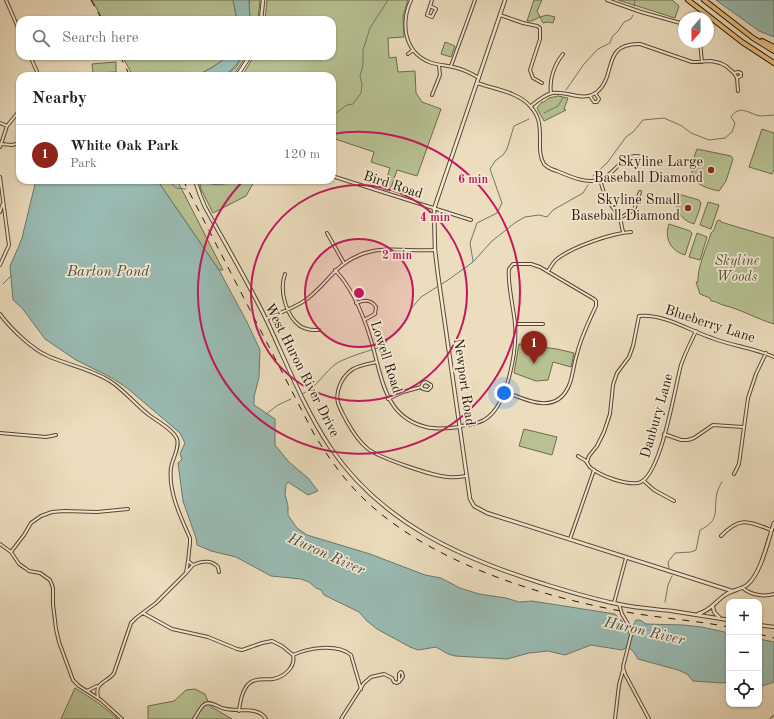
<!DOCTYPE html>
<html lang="en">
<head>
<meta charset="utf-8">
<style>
	body { margin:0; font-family:"Old Standard TT",serif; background:#f2f2f2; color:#222 }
	.controls { position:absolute; right:12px; bottom:12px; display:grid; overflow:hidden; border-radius:8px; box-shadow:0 1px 3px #0004 }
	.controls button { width:36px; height:36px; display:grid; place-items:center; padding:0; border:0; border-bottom:1px solid #e0e0e0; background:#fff; color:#222; font:20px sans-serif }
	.compass { position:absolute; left:678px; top:12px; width:36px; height:36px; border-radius:50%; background:#fff; box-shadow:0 1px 3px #0004; rotate:200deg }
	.you { position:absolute; left:504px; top:393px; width:14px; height:14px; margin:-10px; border:3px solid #fff; border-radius:50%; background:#1a73e8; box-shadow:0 0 0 6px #1a73e833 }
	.badge { display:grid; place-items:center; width:26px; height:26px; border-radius:50%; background:#8f2418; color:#fff; font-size:13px; font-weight:700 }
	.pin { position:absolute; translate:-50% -33px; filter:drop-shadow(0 1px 2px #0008) }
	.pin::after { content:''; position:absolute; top:21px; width:14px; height:12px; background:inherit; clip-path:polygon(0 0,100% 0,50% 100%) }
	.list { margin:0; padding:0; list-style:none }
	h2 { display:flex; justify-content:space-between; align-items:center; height:52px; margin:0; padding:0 16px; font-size:17px }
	h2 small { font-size:13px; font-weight:400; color:#767676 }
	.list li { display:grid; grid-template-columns:26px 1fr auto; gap:12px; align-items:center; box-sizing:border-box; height:60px; padding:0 16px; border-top:1px solid #e0e0e0 }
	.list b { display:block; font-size:15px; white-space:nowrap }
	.list p { margin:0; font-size:13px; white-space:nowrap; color:#767676 }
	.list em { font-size:13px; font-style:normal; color:#767676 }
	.icon { flex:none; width:22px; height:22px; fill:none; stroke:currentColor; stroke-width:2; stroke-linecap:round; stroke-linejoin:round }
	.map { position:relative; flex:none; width:774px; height:719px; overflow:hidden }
	.search { position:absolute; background:#fff; box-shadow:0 1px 3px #0004; left:16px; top:16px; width:320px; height:44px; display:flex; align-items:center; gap:10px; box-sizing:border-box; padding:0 14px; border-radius:12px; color:#767676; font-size:15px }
	.panel { position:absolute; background:#fff; box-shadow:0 1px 3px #0004; left:16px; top:72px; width:320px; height:112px; border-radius:12px }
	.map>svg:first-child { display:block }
	.green { fill:#b7c192; stroke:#6e6a4a }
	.water { fill:#99bbb3; stroke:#6b786c }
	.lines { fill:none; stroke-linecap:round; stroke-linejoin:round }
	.stream { stroke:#6b786c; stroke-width:1 }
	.minor-casing { stroke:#574630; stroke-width:4 }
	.tertiary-casing { stroke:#574630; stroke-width:4.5 }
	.motorway-casing { stroke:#251401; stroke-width:6 }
	.minor { stroke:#f3e9d5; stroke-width:2 }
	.tertiary { stroke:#f3e9d5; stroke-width:2.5 }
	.motorway { stroke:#e6be7f; stroke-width:4 }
	.rail { stroke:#251401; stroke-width:1; stroke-dasharray:7 7; stroke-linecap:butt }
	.ring { fill:none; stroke:#c2185b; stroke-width:2 }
	.poi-dot { fill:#8f2418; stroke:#f3e9d5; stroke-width:1.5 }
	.labels { text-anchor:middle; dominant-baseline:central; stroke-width:3.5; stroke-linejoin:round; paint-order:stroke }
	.poi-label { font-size:14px; fill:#251401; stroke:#f3e9d5; text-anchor:end }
	.street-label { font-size:14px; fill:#251401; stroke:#f3e9d5 }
	.park-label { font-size:14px; font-style:italic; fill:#585134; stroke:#f3e9d5 }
	.water-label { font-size:15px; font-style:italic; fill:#4e4e3f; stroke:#f3e9d5 }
	.centre { fill:#c2185b; stroke:#f3e9d5; stroke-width:2 }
	.ring-label { font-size:12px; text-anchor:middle; font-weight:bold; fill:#c2185b; stroke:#f3e9d5; stroke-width:3.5; stroke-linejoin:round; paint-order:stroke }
</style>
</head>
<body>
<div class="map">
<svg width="774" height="719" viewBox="0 0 774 719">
	<rect width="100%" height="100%" fill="#ecddbe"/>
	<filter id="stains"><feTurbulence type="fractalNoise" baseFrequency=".005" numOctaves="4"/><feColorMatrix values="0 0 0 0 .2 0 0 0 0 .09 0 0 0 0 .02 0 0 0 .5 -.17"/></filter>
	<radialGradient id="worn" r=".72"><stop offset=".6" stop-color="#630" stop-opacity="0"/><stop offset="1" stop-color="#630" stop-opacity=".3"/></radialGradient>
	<path class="green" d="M92,0H233L237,20H103Z
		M249,0H260L258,20H250Z
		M267,0H408L403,16L404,37L388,38L389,58L396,57L398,72L415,71L416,93L422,102L441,109L417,176L397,170L390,191L383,189L390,168L371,162L374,152L332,138V76H242L254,56H332V20H265Z
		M534,0H542L537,11L540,17L547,15L555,17L553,23L547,22L543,23L540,17L532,21H527Z
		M618,0H672L679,6L675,18Z
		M445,42L455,46L451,57L441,54Z
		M122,56H228L213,67L196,76H133Z
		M242,56H246L233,76H225L236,67Z
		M116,62V72L93,73L92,64Z
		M558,96L568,98L564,109L566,110L544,121L537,108L542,102H544L549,98Z
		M762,129L774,133V170L772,174L749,167Z
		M697,149L731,156L733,159L726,181L719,191C690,185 687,175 697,149Z
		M157,180H177L223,270H219Z
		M199,180H255L246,196L213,213L201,189Z
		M678,194L699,200L701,203L699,211L694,224C680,220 673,207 678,194Z
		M708,202L719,205L711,229L700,225Z
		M720,220L721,222L774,238V324C757,319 740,309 723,305C719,304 716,301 711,301L710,298L700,294L696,282H698C697,267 707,247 711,233L714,230L717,221Z
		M669,224L690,231L692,233L685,255C670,251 664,237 669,224Z
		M697,233L707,237L700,260L689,257Z
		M519,344L557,349L574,353L571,367L553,362L548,380L536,381L514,373Z
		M524,429L557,437L552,455L519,446Z
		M75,688L97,702L118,719H61Z
		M195,689L205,694L210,706L232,719H148V706L174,701L186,690Z"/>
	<path class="water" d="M233,0H249L250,20H237Z
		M716,0H774V37L759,31Z
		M228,56H242C227,80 222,76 196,76L213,67Z
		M36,180H157L219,270L247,322L260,350L259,377L254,397V405L275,419V445L289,462L308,478L318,491L308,495L288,482L286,485L285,494L288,506V515L297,528L307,535L370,554L425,575L441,578L460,588L479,594L506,598L519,602L532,601L615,614L624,623L630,635L632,636L635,633L633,626L636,620H640L646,624L683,625L702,627L729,633V682L722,683L693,681L687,674L678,670L638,659L633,651L627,647L622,650L591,645L565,655L548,651L529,653L507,659L455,656L448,654L436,647L418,650L410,647L377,629L367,621L359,612L324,595L321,590L316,588L309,582L301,579L271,576L236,557L211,551L197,545L196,538L183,501L178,463L182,459L180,454L185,443L180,433L127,388L112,378L76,360L45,339L22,308L13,300L10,266L18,248L22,238Z
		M759,639L774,642V682L759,687Z"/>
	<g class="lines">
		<path class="stream" d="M634,6L635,0
			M566,90L584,64L598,49L610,43L612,37L618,31L624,22L631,19L633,15
			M544,113L558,106L563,98
			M332,116L347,105L353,104L361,93L362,84L360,76L363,65V50L370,28L388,0
			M593,176L607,163L626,137L633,132L643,120L664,118L682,126L691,133L709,140L725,138L732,132L735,123L731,117C740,103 750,115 761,116C765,116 770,115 774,115
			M168,180L176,188L186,189
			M198,182L219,185L244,180
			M473,261L470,243L477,223L497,213L502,203L490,169L495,161L503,155L507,149L514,126L529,119
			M3,284L11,276
			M302,394C318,387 324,372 337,363C352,355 369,351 384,346L388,339L397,332L406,320L410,310L421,297L448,280L473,262L492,241L516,222L525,217L539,215L547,217L553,210L583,193L588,185
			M266,414L278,405L291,399
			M669,568L668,562L675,553L691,552L696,550L700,530C721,520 713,511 717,493C718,489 720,485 722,482
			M665,602L668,585L672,576"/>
		<g class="minor-casing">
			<path id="minor" d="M6,0L20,32
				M411,0C401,22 403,51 429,62C437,65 445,65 453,67C462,69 471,73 479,78
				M607,0L641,12L684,24
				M430,6L436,9L432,17L427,15L432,0
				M500,15L523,23L537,26L540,28V39L530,70L533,78L542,83
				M700,42L702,62
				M408,54L413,50
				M30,56L39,76
				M451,66L475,0
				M734,73L738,72L741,73V76L737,78
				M477,83C494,89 518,92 530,106C548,124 534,148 544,164C547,167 553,170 557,171C569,176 586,184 599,180C616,176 623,148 645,158
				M551,93C549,80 554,65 563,54
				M432,95L440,75L439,65
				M590,96L594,102H597L599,99L595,93
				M531,106C537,101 544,95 552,93C567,90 582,103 597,92C617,76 601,43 640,44L692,62L711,61L720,63L726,66L734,73L737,78L738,91
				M0,123L7,126
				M1,144L12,145L20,143
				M0,147L7,126L20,110
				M332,176L471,220
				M0,177L9,245L0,265
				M600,180L605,196L620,218L623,232
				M0,212L3,203
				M620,218L634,210L640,192
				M327,233L344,263
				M335,270C352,288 363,314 370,337C382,374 382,416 426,427C437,430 449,428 460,427
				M548,271C551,267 553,262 557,259C572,247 612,233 631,232
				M285,274C279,290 286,316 300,326C306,330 312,330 319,330
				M356,303C364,300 371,299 376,307L375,314L364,320
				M0,314C10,328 33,350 48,356C68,365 91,369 110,381C124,390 136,405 149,415C157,421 174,430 177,439C180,448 172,459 171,468C168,491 181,518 190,538V543L188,561L193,565C202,561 211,559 218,567L219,572
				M266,319C279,313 295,308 307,299C329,282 335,263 365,253C388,246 411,252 435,250
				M515,324H543
				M376,362C369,364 360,365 353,369C342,376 335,391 338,403C340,409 343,414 346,420C352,431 358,441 368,449C380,458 432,476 448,477C454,478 460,477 466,476
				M388,399L403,392L421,387L423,389L428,390L431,387V385L426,382L423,383L421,387
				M460,426C468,425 477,424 484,420C508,407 517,349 515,324C514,310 507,282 509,269L513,264H531L540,267L594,299L596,301V306C589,321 581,337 577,354C574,363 573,374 570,383C558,416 527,401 504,391
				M0,433L46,437L56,435
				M664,434L681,440H688L694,438L713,425L743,427
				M578,456C580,458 584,459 586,461C588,463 588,466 591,468C601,476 625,485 638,483C661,479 675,386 681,365C685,353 691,342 696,331
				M587,462L589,456L597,446L604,432L610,414L613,385L617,373L629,357L633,346L639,316C665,314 688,330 712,338C732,346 754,348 774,357
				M734,474L739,464L748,398L756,374L766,353
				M644,481L654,490L674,501
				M721,536C740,516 748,521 771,530
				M570,539L594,470
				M0,544L11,552L19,564L25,568L29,571L40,573L50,580L53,588V604L56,629L59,642L73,680L79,686L101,700L122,719
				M11,552L24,535L31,523L41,516L52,512L64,511L97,512L128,509
				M186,573L193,565
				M743,588C750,595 765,597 774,594
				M614,603L626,558
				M619,604L622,614L632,631L623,667L625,674L649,719
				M143,613L172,629L208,637L237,649L242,650L262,643L272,641L282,646L293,655C308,648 337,643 351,655L361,689
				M87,691L97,686
				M98,697C94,682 107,683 114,673L131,623L136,618L156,603L186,573L188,561
				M239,711C240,702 243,687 251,682C257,678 265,680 273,679C284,677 296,667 293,655
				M194,719C197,715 200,707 205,704C210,701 217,706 222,708C236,713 258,705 266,719
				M341,719L364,683L371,677L384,674L392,678L394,682L397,683C400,681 402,679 403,676L402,673L401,672L399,674V682
				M615,719L619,685L623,670
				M772,719L774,717"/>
		</g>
		<g class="tertiary-casing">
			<path id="tertiary" d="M505,0L434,209L435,250L438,275L470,499L474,506L487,513L732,591
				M261,20L263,0
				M237,76L250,56
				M195,180L200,195L205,207C226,245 248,282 267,321C287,364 304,408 330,447C381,522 458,557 541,583C567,591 592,599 618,604C636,608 654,609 672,611C691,614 710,617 729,620
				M713,607L714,612L719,617
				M698,614C710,611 715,602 725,595C732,590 740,590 747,585C761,574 768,540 774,523
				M759,625L774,627"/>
		</g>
		<g class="motorway-casing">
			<path id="motorway" d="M688,0L742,42L774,63
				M704,0L753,38L774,51
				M762,41L774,47"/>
		</g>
		<use href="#minor" class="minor"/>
		<use href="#tertiary" class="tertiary"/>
		<use href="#motorway" class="motorway"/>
		<path class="rail" d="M91,0L102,20
			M120,56L130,76
			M183,180L314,434C331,462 350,488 375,509C439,564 539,596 621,611C657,618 693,620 729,627
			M759,634L774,638"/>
	</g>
	<circle cx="359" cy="293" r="54" fill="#c2185b" fill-opacity=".12"/>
	<g class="ring">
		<circle cx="359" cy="293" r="54"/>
		<circle cx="359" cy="293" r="108"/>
		<path d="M332 134A161 161 0 1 1 244 180"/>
	</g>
	<g class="poi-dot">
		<circle cx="711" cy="170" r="4"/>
		<circle cx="688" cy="208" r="4"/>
	</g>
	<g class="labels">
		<g class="poi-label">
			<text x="703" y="162">Skyline Large<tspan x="703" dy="16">Baseball Diamond</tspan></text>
			<text x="680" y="200">Skyline Small<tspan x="680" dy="16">Baseball Diamond</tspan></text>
		</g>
		<g class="street-label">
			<text transform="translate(393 185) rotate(18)">Bird Road</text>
			<text transform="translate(710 324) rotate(18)">Blueberry Lane</text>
			<text transform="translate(386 357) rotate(72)">Lowell Road</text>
			<text transform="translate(302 370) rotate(63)">West Huron River Drive</text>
			<text transform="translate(464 382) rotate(82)">Newport Road</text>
			<text transform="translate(657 416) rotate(-74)">Danbury Lane</text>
		</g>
		<g class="park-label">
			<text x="737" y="261">Skyline<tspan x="737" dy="16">Woods</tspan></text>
		</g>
		<g class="water-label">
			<text x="108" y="272">Barton Pond</text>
			<text transform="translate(326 555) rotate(24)">Huron River</text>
			<text transform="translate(644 632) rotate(13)">Huron River</text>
		</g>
	</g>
	<circle cx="359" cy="293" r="6" class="centre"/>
	<g class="ring-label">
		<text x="473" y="183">6 min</text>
		<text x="435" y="221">4 min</text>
		<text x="397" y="259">2 min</text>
	</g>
	<rect width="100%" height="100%" filter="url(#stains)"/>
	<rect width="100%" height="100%" fill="url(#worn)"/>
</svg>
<div class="controls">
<button>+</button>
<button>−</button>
<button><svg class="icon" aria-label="locate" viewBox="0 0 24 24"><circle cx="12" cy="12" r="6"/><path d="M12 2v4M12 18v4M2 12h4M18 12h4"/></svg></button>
</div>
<svg class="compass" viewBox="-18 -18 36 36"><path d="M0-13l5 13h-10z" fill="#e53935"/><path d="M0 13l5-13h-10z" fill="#767676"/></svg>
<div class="you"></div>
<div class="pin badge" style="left:534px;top:364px">1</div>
<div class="search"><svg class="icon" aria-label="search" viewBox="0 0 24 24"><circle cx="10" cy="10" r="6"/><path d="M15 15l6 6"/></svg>Search here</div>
<section class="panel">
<h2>Nearby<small></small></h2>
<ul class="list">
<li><span class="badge">1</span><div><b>White Oak Park</b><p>Park</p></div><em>120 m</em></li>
</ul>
</section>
</div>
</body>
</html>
